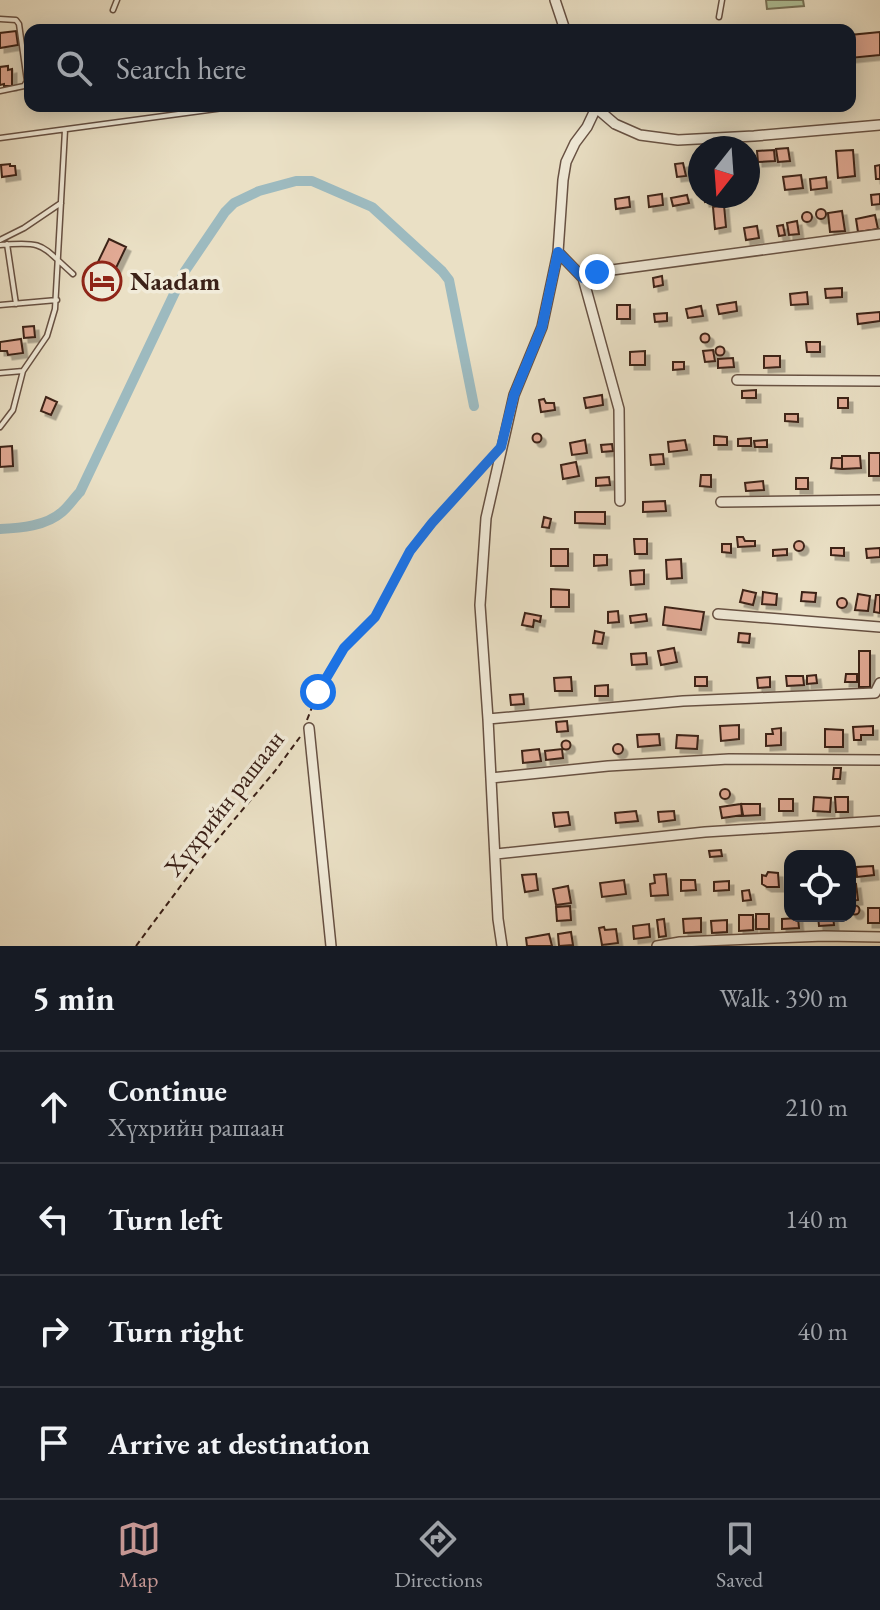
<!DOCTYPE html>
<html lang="en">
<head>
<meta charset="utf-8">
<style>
	body { margin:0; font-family:"EB Garamond",serif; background:#242831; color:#f1f3f6 }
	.controls { position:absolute; right:24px; bottom:24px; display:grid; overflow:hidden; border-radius:16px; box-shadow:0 4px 20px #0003 }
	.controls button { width:72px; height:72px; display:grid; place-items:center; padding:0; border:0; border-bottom:2px solid #363941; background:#171b24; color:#f1f3f6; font:40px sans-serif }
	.compass { position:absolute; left:688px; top:136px; width:72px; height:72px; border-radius:50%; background:#171b24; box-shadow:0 4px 20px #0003; rotate:197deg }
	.stop { position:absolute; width:24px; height:24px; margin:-18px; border:6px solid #1a73e8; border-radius:50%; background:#fff }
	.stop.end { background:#1a73e8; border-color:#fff; box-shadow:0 2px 8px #0008 }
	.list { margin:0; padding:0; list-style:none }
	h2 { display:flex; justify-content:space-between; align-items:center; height:104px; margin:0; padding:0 32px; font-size:34px }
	h2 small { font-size:26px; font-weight:400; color:#9ea1a6 }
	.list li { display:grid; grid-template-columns:52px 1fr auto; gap:24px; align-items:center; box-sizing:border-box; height:112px; padding:0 32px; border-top:2px solid #363941 }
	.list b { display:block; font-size:30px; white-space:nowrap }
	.list p { margin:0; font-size:26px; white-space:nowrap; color:#9ea1a6 }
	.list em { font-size:26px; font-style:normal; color:#9ea1a6 }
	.icon { flex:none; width:44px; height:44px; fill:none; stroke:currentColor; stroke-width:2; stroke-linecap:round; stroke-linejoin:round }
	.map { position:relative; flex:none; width:880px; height:946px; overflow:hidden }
	.search { position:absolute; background:#171b24; box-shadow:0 4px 20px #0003; left:24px; right:24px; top:24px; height:88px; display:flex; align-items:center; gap:20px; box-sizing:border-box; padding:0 28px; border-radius:16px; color:#9ea1a6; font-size:30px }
	.sheet { height:552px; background:#171b24 }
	nav { display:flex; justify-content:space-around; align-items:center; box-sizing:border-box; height:112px; border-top:2px solid #363941; background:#171b24; font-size:22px; color:#9ea1a6 }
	nav a { display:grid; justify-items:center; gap:4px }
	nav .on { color:#c59692 }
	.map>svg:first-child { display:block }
	.green { fill:#b0c39a; stroke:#767259; stroke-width:2 }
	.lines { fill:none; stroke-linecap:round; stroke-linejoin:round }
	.canal { stroke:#9dbabf; stroke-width:10 }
	.building { fill:#e2aa95; stroke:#3b2118; stroke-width:2; filter:url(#shadow) }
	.lane-casing { stroke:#675143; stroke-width:7 }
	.street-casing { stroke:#675143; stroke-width:12 }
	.path { stroke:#3b2118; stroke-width:2; stroke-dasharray:6 4; stroke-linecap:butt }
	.lane { stroke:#f1ebd9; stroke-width:4 }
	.street { stroke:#f1ebd9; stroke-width:9 }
	.route { stroke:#1a73e8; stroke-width:10 }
	.labels { text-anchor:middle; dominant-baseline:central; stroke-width:7; stroke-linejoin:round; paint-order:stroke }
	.poi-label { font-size:26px; font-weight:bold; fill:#3b2118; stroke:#f1ebd9; text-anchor:start }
	.street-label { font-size:26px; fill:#3b2118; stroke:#f1ebd9 }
</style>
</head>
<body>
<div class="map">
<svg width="880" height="946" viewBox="0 0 880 946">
	<defs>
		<filter id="shadow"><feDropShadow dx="4.5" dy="4.5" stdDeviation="0" flood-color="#0004"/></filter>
	</defs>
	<rect width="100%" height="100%" fill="#eae0c5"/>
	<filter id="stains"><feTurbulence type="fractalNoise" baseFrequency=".0025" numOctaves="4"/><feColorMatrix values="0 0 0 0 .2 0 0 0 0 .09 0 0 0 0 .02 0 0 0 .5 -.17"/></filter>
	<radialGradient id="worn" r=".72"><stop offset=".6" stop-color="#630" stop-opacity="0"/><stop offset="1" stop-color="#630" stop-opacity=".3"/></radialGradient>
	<path class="green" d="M766,0H803L804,6L767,9Z"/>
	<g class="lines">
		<path class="canal" d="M0,529C21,528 46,526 62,512C69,506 74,498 80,492L185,271L225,212L234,203L259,191L296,181H312L372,207L442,271L449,280L474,406"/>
	</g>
	<path class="building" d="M16,31L18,45L0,48V33Z
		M880,32V55L850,58V35Z
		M8,66V70L12,69V86H4V84L0,85V67Z
		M788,148L790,161L778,162L776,149Z
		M774,150L775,161L758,162L757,151Z
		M853,150L855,176L838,178L836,151Z
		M683,163L686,176L677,177L675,164Z
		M10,164V166H15L16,175L2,177L1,165Z
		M880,165V179H876L875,166Z
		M801,175L803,188L785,190L783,177Z
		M826,177L827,188L811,190L810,179Z
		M662,194L663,205L649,207L648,196Z
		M880,194V204L872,205L871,195Z
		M687,195L689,203L673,206L671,198Z
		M704,196H723V199L705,202Z
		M629,197L630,207L616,209L615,199Z
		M724,205L726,227L715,229L713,207Z
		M816 214a5 5 0 1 1 10 0a5 5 0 1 1-10 0Z
		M842,211L845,231L830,232L828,213Z
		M802 217a5 5 0 1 1 10 0a5 5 0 1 1-10 0Z
		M875,215L878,229L858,232L856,219Z
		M797,221L799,234L789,235L787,223Z
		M783,225L785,235L779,236L777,226Z
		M757,226L759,238L746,240L744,228Z
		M109,239L126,247L104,293L87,285Z
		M662,276L663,285L654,287L653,278Z
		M842,288V297L826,298L825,289Z
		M807,292L808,304L791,305L790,294Z
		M736,302L737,311L719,314L717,305Z
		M617,305H630V319H617Z
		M701,306L703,316L688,318L686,309Z
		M880,312V321L858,324L857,314Z
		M667,313V321L655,322L654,314Z
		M34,326L35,337L24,338L23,327Z
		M700.5 338a4.5 4.5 0 1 1 9 0a4.5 4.5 0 1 1-9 0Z
		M21,339L23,353L8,355L7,351H0V342Z
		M806,342H820V352H807Z
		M715.5 351a4.5 4.5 0 1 1 9 0a4.5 4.5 0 1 1-9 0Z
		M713,350L715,361L705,362L703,351Z
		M645,351V365H630V352Z
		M764,356H780V367L764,368Z
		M733,358L734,367L718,368V359Z
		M673,362H684V369L673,370Z
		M756,390V398H742V391Z
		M602,395L603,405L586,408L584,398Z
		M46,397L57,402L51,415L41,411Z
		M838,398H848V408H838Z
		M544,399L546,403H554L555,410L541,412L539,400Z
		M785,414H798V422L785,421Z
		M532.5 438a4.5 4.5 0 1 1 9 0a4.5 4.5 0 1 1-9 0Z
		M714,436L727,437V445H714Z
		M751,438V446H738V439Z
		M585,440L587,453L572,455L570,443Z
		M685,440L687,450L669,452L668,442Z
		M767,440V447H755L754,441Z
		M612,444L613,451L602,452L601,445Z
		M12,446L13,466L0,467V447Z
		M869,453H880V476H869Z
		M663,454L664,464L651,465L650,455Z
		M842,456H860L861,468L842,469Z
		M832,458H842V469L831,468Z
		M576,462L579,476L563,479L561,465Z
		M701,475H711V487L700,486Z
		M609,477L610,485L596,486V478Z
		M796,478H808V489H796Z
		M763,481L764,490L746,491L745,483Z
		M665,501L666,511L643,512V502Z
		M575,512H605V524L575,523Z
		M544,517L551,519L549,528L542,527Z
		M737,537H743L745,541H755V546L738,547Z
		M634,539H647V554H635Z
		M794 546a5 5 0 1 1 10 0a5 5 0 1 1-10 0Z
		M722,544H731V553L722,552Z
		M831,548H844V556L831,555Z
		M880,548V557L867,558L866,549Z
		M551,549H568V566H551Z
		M787,549V555L773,556V550Z
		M594,555H607V565L594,566Z
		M681,559L682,578L667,579L666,560Z
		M644,570V584L631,585L630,571Z
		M551,589L569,590V607H551Z
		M743,590L756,593L753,605L740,602Z
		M763,592L777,594L776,605L762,604Z
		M802,592L816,593L815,602L801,601Z
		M858,594L870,596L868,611L855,610Z
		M876,595H880V613L874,612Z
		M837 603a5 5 0 1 1 10 0a5 5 0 1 1-10 0Z
		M665,607L704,612L701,630L663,625Z
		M618,611L619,622L608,623V612Z
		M525,613L541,616L540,622L534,620L533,627L522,625Z
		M646,614L647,621L631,623L630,616Z
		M595,631L604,633L602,644L593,643Z
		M739,633L750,634L749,643L738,642Z
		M674,648L677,662L661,665L658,651Z
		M859,651H870V687H859Z
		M646,653L647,664L632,665L631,654Z
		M846,674H857V682H845Z
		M816,675L817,683L807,684V676Z
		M786,676H803L804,685L787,686Z
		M571,677L572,691H555L554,678Z
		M695,677H707V686H695Z
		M770,677V687L758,688L757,678Z
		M608,685V696H595V686Z
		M523,694L524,704L511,705L510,695Z
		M567,721L568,731L557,732L556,722Z
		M739,725V739L721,741L720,726Z
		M873,726V735H861V740H854L853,727Z
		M781,728V745L766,746V734H773L772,729Z
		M825,729L843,730V747H825Z
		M659,734L660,745L638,747L637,735Z
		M677,735L698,736L697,749L676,748Z
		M561.5 745a4.5 4.5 0 1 1 9 0a4.5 4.5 0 1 1-9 0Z
		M613 749a5 5 0 1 1 10 0a5 5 0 1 1-10 0Z
		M539,749L541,761L523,763L522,751Z
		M562,749L563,758L546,760L545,751Z
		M834,768H841L840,779H833Z
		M720 794a5 5 0 1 1 10 0a5 5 0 1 1-10 0Z
		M814,797L831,798L830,812L813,811Z
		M835,797H848V812H836Z
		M779,799H793V811H779Z
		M741,804H760V815L742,816Z
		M741,804L743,815L722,818L720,807Z
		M636,811L638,821L616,823L615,813Z
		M674,811L675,820L659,822L658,812Z
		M568,812L570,825L555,827L553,813Z
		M721,850L722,856L710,857L709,851Z
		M873,866L874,875L857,877L856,867Z
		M768,872L778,873L779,887H767L762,884V875L766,876Z
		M536,874L538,890L525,892L522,875Z
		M666,874L668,895L651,896L650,884L655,883L654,875Z
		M624,880L626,894L602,897L600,883Z
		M681,880H695L696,890L681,891Z
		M729,881V890L714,891V882Z
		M856,884L858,900L850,901V885Z
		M568,886L571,903L556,905L553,889Z
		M749,890L751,900L743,901L742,891Z
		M850.5 910a4.5 4.5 0 1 1 9 0a4.5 4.5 0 1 1-9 0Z
		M570,906L571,920L557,921L556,907Z
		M868,908H880V923H868Z
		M756,914H769V929H756Z
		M739,915H753V930L739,931Z
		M818,916H833L834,925L819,926Z
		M701,918V932L684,933L683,919Z
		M798,918L799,928L782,929V919Z
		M664,919L666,936L659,937L657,920Z
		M727,920V932L712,933L711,921Z
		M649,924L650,937L634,939L633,926Z
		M604,927L605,930L616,929L618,943L602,945L599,928Z
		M571,932L573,945L559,946L558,934Z
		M549,934L552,946H527L526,938Z"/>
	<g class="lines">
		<g class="lane-casing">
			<path id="lane" d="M113,10L117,0
				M719,17L722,0
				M0,19L16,20L19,24L27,81L24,86L0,91
				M0,138L238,106
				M0,240L24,228L61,203
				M7,244L16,304
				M0,245C46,241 40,245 73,274
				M0,305L57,300
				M0,373L23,371
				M0,427L13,410L23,371L47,336L55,309L65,130"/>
		</g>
		<g class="street-casing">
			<path id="street" d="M555,0L565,30
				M594,106L615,124L640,135L678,140L754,136L880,125
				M558,252L583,278L619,409L620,501
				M583,278L597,272L880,234
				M737,380L880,381
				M721,502L880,500
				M718,614L880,627
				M488,719L683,701L875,693L880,683
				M309,728L331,946
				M491,778L608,766L729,759L880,760
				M496,854L705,832L880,821
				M502,946L498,919L488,719L480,605L486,518L514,395L542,327L558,252L563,180L566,162L575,143L587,127L596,108
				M657,946L680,942L824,936L880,937"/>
		</g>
		<path class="path" d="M307,720L318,692L344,648L375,617L410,551L432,523L490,460
			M136,946L197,864L275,771L300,737"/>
		<use href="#lane" class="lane"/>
		<use href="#street" class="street"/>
	</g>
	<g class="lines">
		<path class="route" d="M318,692L344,648L375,617L410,551L432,523L501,447L514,395L542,327L558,252L583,278L597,272"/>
	</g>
	<defs>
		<g id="hotel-ring" transform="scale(2)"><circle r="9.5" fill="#f1ebd9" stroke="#8f2418" stroke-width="1.5"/><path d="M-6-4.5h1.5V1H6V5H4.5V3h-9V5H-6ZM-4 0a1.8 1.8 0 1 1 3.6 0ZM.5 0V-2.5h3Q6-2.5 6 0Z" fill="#8f2418"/></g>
	</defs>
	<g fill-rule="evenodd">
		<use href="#hotel-ring" x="102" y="281"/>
	</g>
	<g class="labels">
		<g class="poi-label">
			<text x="130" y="281">Naadam</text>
		</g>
		<g class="street-label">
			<text transform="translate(224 803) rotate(-52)">Хүхрийн рашаан</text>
		</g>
	</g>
	<rect width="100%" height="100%" filter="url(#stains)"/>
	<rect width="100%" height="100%" fill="url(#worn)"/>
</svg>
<div class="controls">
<button><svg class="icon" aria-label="locate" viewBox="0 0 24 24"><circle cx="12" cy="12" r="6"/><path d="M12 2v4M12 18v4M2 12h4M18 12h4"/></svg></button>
</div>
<svg class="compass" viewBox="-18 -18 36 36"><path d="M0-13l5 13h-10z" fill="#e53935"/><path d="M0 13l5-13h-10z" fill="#9ea1a6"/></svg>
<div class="stop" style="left:318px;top:692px"></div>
<div class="stop end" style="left:597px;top:272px"></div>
<div class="search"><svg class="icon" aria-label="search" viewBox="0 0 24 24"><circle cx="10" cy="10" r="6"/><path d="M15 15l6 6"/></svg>Search here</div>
</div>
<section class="sheet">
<h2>5 min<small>Walk · 390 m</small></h2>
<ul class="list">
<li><svg class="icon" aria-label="ahead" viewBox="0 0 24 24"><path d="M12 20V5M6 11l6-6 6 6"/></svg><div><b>Continue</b><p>Хүхрийн рашаан</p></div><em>210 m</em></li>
<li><svg class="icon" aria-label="left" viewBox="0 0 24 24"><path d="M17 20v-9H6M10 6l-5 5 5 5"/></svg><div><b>Turn left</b></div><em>140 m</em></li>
<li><svg class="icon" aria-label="right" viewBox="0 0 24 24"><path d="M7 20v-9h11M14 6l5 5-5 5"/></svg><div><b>Turn right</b></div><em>40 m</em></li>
<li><svg class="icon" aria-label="arrive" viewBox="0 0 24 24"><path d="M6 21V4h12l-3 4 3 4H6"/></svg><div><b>Arrive at destination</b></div></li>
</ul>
</section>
<nav>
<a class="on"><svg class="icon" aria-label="map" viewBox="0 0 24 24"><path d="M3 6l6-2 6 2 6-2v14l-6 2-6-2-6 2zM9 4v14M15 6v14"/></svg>Map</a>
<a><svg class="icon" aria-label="directions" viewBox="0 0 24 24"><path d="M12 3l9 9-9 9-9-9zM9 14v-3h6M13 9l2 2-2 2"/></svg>Directions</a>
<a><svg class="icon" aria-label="saved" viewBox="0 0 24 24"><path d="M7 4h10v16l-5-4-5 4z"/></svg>Saved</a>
</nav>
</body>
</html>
